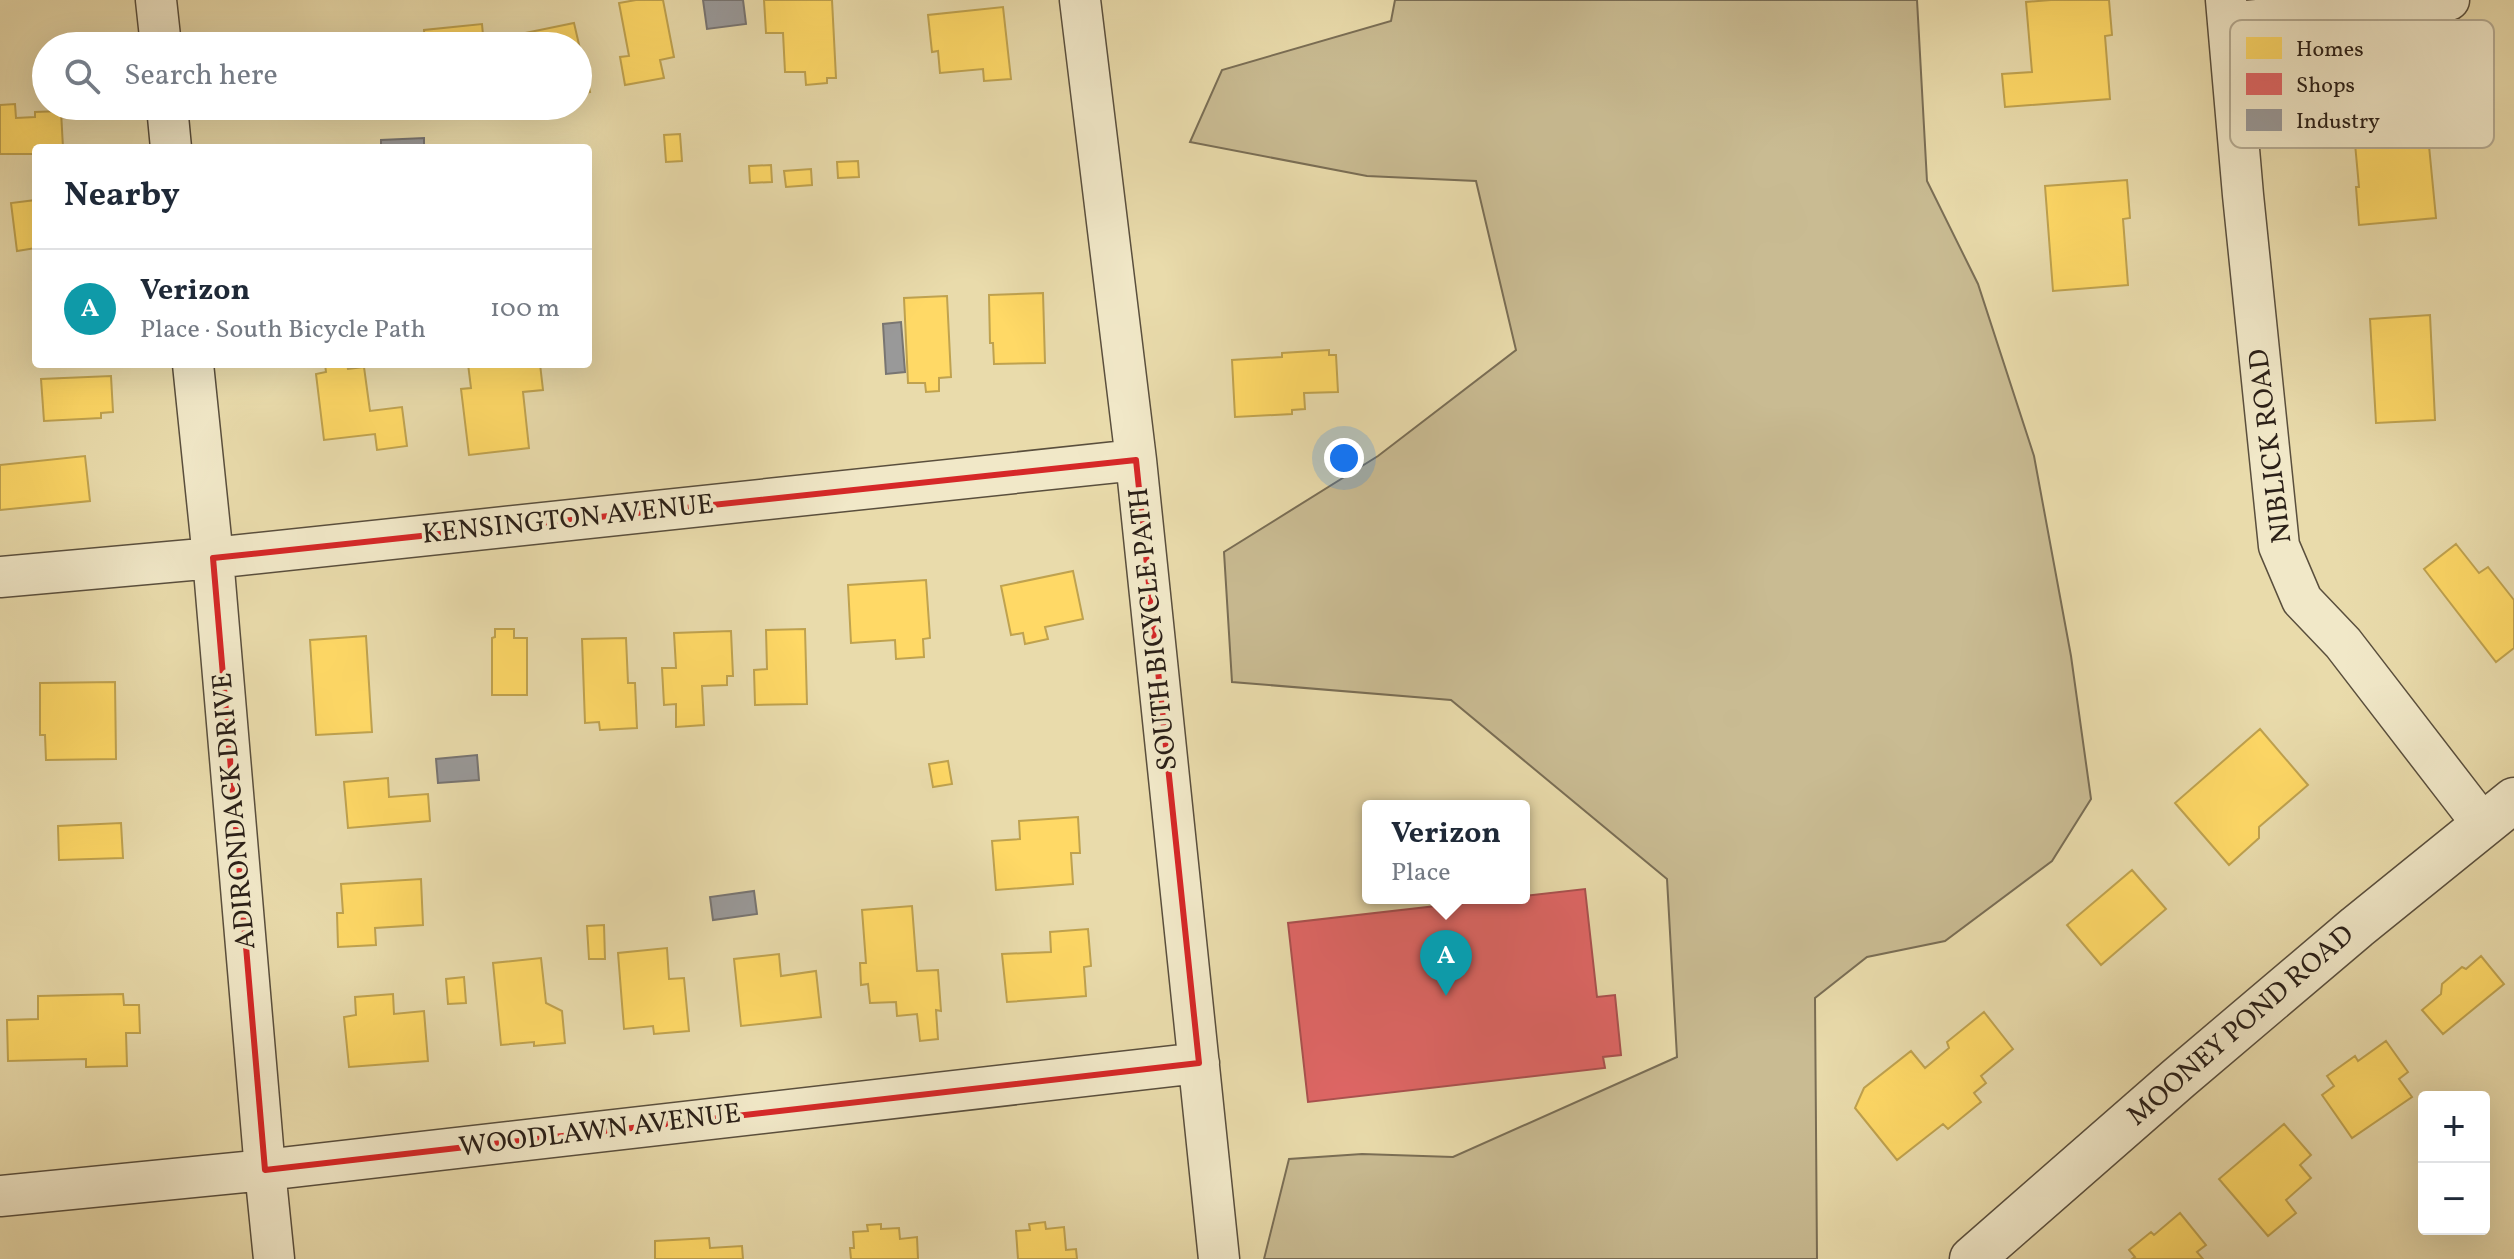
<!DOCTYPE html>
<html lang="en">
<head>
<meta charset="utf-8">
<style>
	body { margin:0; font-family:Vollkorn,serif; background:#f2f2f3; color:#1f2937 }
	.controls { position:absolute; right:24px; bottom:24px; display:grid; overflow:hidden; border-radius:8px; box-shadow:0 8px 32px #0002 }
	.controls button { width:72px; height:72px; display:grid; place-items:center; padding:0; border:0; border-bottom:2px solid #e0e1e3; background:#fff; color:#1f2937; font:40px sans-serif }
	.you { position:absolute; left:1344px; top:458px; width:28px; height:28px; margin:-20px; border:6px solid #fff; border-radius:50%; background:#1a73e8; box-shadow:0 0 0 12px #1a73e833 }
	.badge { display:grid; place-items:center; width:52px; height:52px; border-radius:50%; background:#8f2418; color:#fff; font-size:26px; font-weight:700 }
	.pin { position:absolute; translate:-50% -66px; filter:drop-shadow(0 2px 4px #0008) }
	.pin::after { content:''; position:absolute; top:42px; width:28px; height:24px; background:inherit; clip-path:polygon(0 0,100% 0,50% 100%) }
	.popup { position:absolute; left:1362px; top:800px; width:168px; height:104px; box-sizing:border-box; display:grid; place-content:center; border-radius:8px; background:#fff; filter:drop-shadow(0 2px 6px #0005); font-size:26px; white-space:nowrap; color:#747a83 }
	.popup b { font-size:30px; color:#1f2937 }
	.popup::after { content:''; position:absolute; left:50%; top:100%; margin-left:-16px; border:16px solid transparent; border-top-color:#fff }
	.list { margin:0; padding:0; list-style:none }
	h2 { display:flex; justify-content:space-between; align-items:center; height:104px; margin:0; padding:0 32px; font-size:34px }
	h2 small { font-size:26px; font-weight:400; color:#747a83 }
	.list li { display:grid; grid-template-columns:52px 1fr auto; gap:24px; align-items:center; box-sizing:border-box; height:120px; padding:0 32px; border-top:2px solid #e0e1e3 }
	.list b { display:block; font-size:30px; white-space:nowrap }
	.list p { margin:0; font-size:26px; white-space:nowrap; color:#747a83 }
	.list em { font-size:26px; font-style:normal; color:#747a83 }
	.icon { flex:none; width:44px; height:44px; fill:none; stroke:currentColor; stroke-width:2; stroke-linecap:round; stroke-linejoin:round }
	.map { position:relative; flex:none; width:2514px; height:1259px; overflow:hidden }
	.search { position:absolute; background:#fff; box-shadow:0 8px 32px #0002; left:32px; top:32px; width:560px; height:88px; display:flex; align-items:center; gap:20px; box-sizing:border-box; padding:0 28px; border-radius:44px; color:#747a83; font-size:30px }
	.panel { position:absolute; background:#fff; box-shadow:0 8px 32px #0002; left:32px; top:144px; width:560px; height:224px; border-radius:8px }
	.map>svg:first-child { display:block }
	.green { fill:#c9bb92; stroke:#7a6e55; stroke-width:2 }
	.homes { fill:#ffd966; stroke:#bfa24f; stroke-width:2 }
	.shops { fill:#e06666; stroke:#aa514f; stroke-width:2 }
	.industry { fill:#999; stroke:#787572; stroke-width:2 }
	.lines { fill:none; stroke-linecap:round; stroke-linejoin:round }
	.minor-casing { stroke:#5a4f3d; stroke-width:43 }
	.tertiary-casing { stroke:#5a4f3d; stroke-width:47 }
	.minor { stroke:#f1e8c8; stroke-width:40 }
	.tertiary { stroke:#f1e8c8; stroke-width:44 }
	.marked { fill:none; stroke:#d62828; stroke-width:6; stroke-linejoin:round }
	.labels { text-anchor:middle; dominant-baseline:central; stroke-width:8; stroke-linejoin:round; paint-order:stroke }
	.street-label { font-size:28px; fill:#2b2018; stroke:#f1e8c8 }
	.key { fill:#f1e8c8; stroke:#b6ac93; stroke-width:2 }
	.key-label { font-size:22px; fill:#2b2018 }
</style>
</head>
<body>
<div class="map">
<svg width="2514" height="1259" viewBox="0 0 2514 1259">
	<rect width="100%" height="100%" fill="#e9dbab"/>
	<filter id="stains"><feTurbulence type="fractalNoise" baseFrequency=".0025" numOctaves="4"/><feColorMatrix values="0 0 0 0 .2 0 0 0 0 .09 0 0 0 0 .02 0 0 0 .5 -.17"/></filter>
	<radialGradient id="worn" r=".72"><stop offset=".6" stop-color="#630" stop-opacity="0"/><stop offset="1" stop-color="#630" stop-opacity=".3"/></radialGradient>
	<path class="green" d="M1395,0H1917L1927,181L1978,284L2034,456L2071,656L2091,799L2052,861L1945,941L1867,957L1815,998L1817,1259H1264L1289,1159L1362,1154L1453,1157L1677,1057L1667,879L1451,700L1232,682L1224,552L1378,456L1516,350L1476,181L1367,176L1190,142L1222,70L1391,21Z"/>
	<path class="homes" d="M636,0H663L674,57L660,60L664,78L625,85L620,57L629,56L619,3Z
		M764,0H832L836,78H827V83L806,85L805,72H785L783,33H766Z
		M2051,0H2109L2112,35L2105,36L2110,99L2005,107L2002,74L2032,72L2026,2Z
		M1003,7L1011,79L984,81L983,69L940,73L938,51L932,52L928,15Z
		M574,23L590,92L578,95V46H528L525,33Z
		M482,24L484,46H425L424,30Z
		M15,104L16,118L35,117V112L61,111L63,148H36V154H0V105Z
		M2426,115L2436,218L2359,225L2356,187H2359L2353,122Z
		M680,134L682,161L666,162L664,135Z
		M858,161L859,177L838,178L837,162Z
		M771,165L772,182L750,183L749,166Z
		M811,169L812,185L786,187L784,171Z
		M2127,180L2130,218L2123,219L2128,285L2053,291L2045,186Z
		M36,200V248L17,251L11,203Z
		M33,281H36V326H35Z
		M1043,293L1045,363L994,364L993,343H990L989,295Z
		M947,296L951,377L939,378V391L926,392L925,383H908L904,298Z
		M2430,315L2435,420L2376,423L2370,319Z
		M1329,350V355H1336L1338,392L1304,393L1305,409L1292,410V414L1235,417L1232,360L1282,357V353Z
		M325,364H347L348,369L364,367L370,411L402,407L407,446L377,450L375,434L324,440L316,374L326,372Z
		M468,364H540L543,390L523,392L529,448L469,455L461,389L471,388Z
		M111,376L113,412L101,413V418L44,421L41,379Z
		M85,456L90,501L0,510V465Z
		M2456,544L2479,573L2488,567L2514,600V648L2496,662L2424,569Z
		M1073,571L1083,619L1045,627L1048,639L1025,644L1023,633L1011,635L1001,586Z
		M926,580L930,638L923,639L924,657L896,659L895,640L851,643L848,585Z
		M495,629H514V638H527V695H492V638L495,637Z
		M805,629L807,704L755,705L754,670L767,669L766,630Z
		M731,631L733,676H727V685L702,686L704,725L676,727V704L664,705L662,668H676L674,633Z
		M366,636L372,732L316,735L310,640Z
		M626,638L628,683H635L637,728L600,730L599,722L585,723L582,639Z
		M115,682L116,759L46,760L45,735H40V683Z
		M2260,729L2308,785L2259,827V838L2229,865L2175,803Z
		M948,761L952,784L933,787L929,764Z
		M388,778L389,797L428,794L430,821L348,828L344,782Z
		M1078,817L1080,853H1071L1073,884L996,890L992,841L1020,839L1019,821Z
		M121,823L123,858L59,860L58,826Z
		M2132,870L2166,909L2101,965L2067,925Z
		M421,879L423,925L375,928L376,945L338,947L337,913H343L341,884Z
		M912,906L917,971L938,970L941,1011L936,1010L938,1039L920,1041L917,1014L897,1016L896,1002L870,1003L868,984L861,985L860,963H866L862,910Z
		M604,925L605,959H589L587,926Z
		M1088,929L1091,966L1084,967L1086,996L1007,1002L1002,954L1051,952L1050,932Z
		M667,948L669,979L684,978L689,1031L654,1034L653,1026L624,1029L618,953Z
		M779,954L781,976L816,971L821,1017L741,1026L734,959Z
		M2481,956L2504,984L2443,1034L2422,1010L2441,994L2442,984L2462,967L2466,969Z
		M541,958L546,1003L562,1011L565,1043L534,1046V1042L501,1045L493,963Z
		M464,977L466,1003L448,1004L446,979Z
		M123,994L124,1005H139L140,1033H126L127,1066L86,1067V1059L8,1061L7,1020L38,1019V996Z
		M393,994L394,1014L424,1011L428,1061L349,1067L344,1017L356,1015L355,997Z
		M1984,1012L2013,1049L1981,1076L1986,1083L1974,1093L1981,1102L1948,1129L1943,1124L1897,1160L1855,1108L1864,1088L1911,1051L1925,1068L1949,1048L1947,1042Z
		M2386,1041L2408,1072L2399,1079L2412,1097L2352,1138L2322,1095L2334,1086L2327,1076L2355,1056L2358,1061Z
		M2284,1124L2311,1155L2300,1165L2311,1178L2286,1200L2296,1213L2268,1236L2219,1179Z
		M2180,1213L2206,1245L2197,1252L2203,1259H2132L2135,1257L2129,1250L2151,1232L2154,1235Z
		M1045,1222L1046,1229L1064,1227L1066,1250L1076,1249L1077,1259H1018L1016,1231L1030,1230L1029,1224Z
		M881,1224V1229L899,1228L900,1239L917,1237L918,1259H851L850,1248H854L853,1232L868,1231L867,1225Z
		M709,1238L710,1248L742,1246L743,1259H655V1241Z"/>
	<path class="shops" d="M1585,889L1597,997L1615,995L1621,1055L1603,1057L1605,1068L1308,1102L1288,923L1506,898H1524V896Z"/>
	<path class="industry" d="M703,0H743L746,24L707,29Z
		M424,138V148H381V140Z
		M901,322L905,372L886,374L883,324Z
		M477,755L479,780L438,783L436,759Z
		M754,891L757,914L713,920L710,897Z"/>
	<g class="lines">
		<g class="minor-casing">
			<path id="minor" d="M156,0L161,46
				M1080,0L1136,460L1219,1259
				M2226,0L2243,195L2279,546L2302,600L2343,643L2484,826
				M2228,23L2449,0
				M167,106L171,148
				M193,364L213,558L265,1170L274,1259
				M0,577L213,558L1136,460
				M0,1196L265,1170L1199,1063"/>
		</g>
		<g class="tertiary-casing">
			<path id="tertiary" d="M1972,1259L2179,1078L2357,927L2514,800"/>
		</g>
		<use href="#minor" class="minor"/>
		<use href="#tertiary" class="tertiary"/>
	</g>
	<path class="marked" d="M1136,460L1199,1063L265,1170L213,558Z"/>
	<g class="labels">
		<g class="street-label">
			<text transform="translate(2271 446) rotate(-97)">NIBLICK ROAD</text>
			<text transform="translate(568 520) rotate(-6)">KENSINGTON AVENUE</text>
			<text transform="translate(1154 629) rotate(-96)">SOUTH BICYCLE PATH</text>
			<text transform="translate(235 811) rotate(-95)">ADIRONDACK DRIVE</text>
			<text transform="translate(2241 1026) rotate(-41)">MOONEY POND ROAD</text>
			<text transform="translate(600 1131) rotate(-7)">WOODLAWN AVENUE</text>
		</g>
	</g>
	<rect x="2230" y="20" width="264" height="128" rx="12" class="key"/>
	<rect x="2246" y="37" width="36" height="22" fill="#ffd966"/>
	<rect x="2246" y="73" width="36" height="22" fill="#e06666"/>
	<rect x="2246" y="109" width="36" height="22" fill="#999"/>
	<g class="key-label">
		<text x="2296" y="56">Homes</text>
		<text x="2296" y="92">Shops</text>
		<text x="2296" y="128">Industry</text>
	</g>
	<rect width="100%" height="100%" filter="url(#stains)"/>
	<rect width="100%" height="100%" fill="url(#worn)"/>
</svg>
<div class="controls">
<button>+</button>
<button>−</button>
</div>
<div class="you"></div>
<div class="pin badge" style="left:1446px;top:996px;background:#0f9aa8">A</div>
<div class="popup"><b>Verizon</b>Place</div>
<div class="search"><svg class="icon" aria-label="search" viewBox="0 0 24 24"><circle cx="10" cy="10" r="6"/><path d="M15 15l6 6"/></svg>Search here</div>
<section class="panel">
<h2>Nearby<small></small></h2>
<ul class="list">
<li><span class="badge" style="background:#0f9aa8">A</span><div><b>Verizon</b><p>Place · South Bicycle Path</p></div><em>100 m</em></li>
</ul>
</section>
</div>
</body>
</html>
